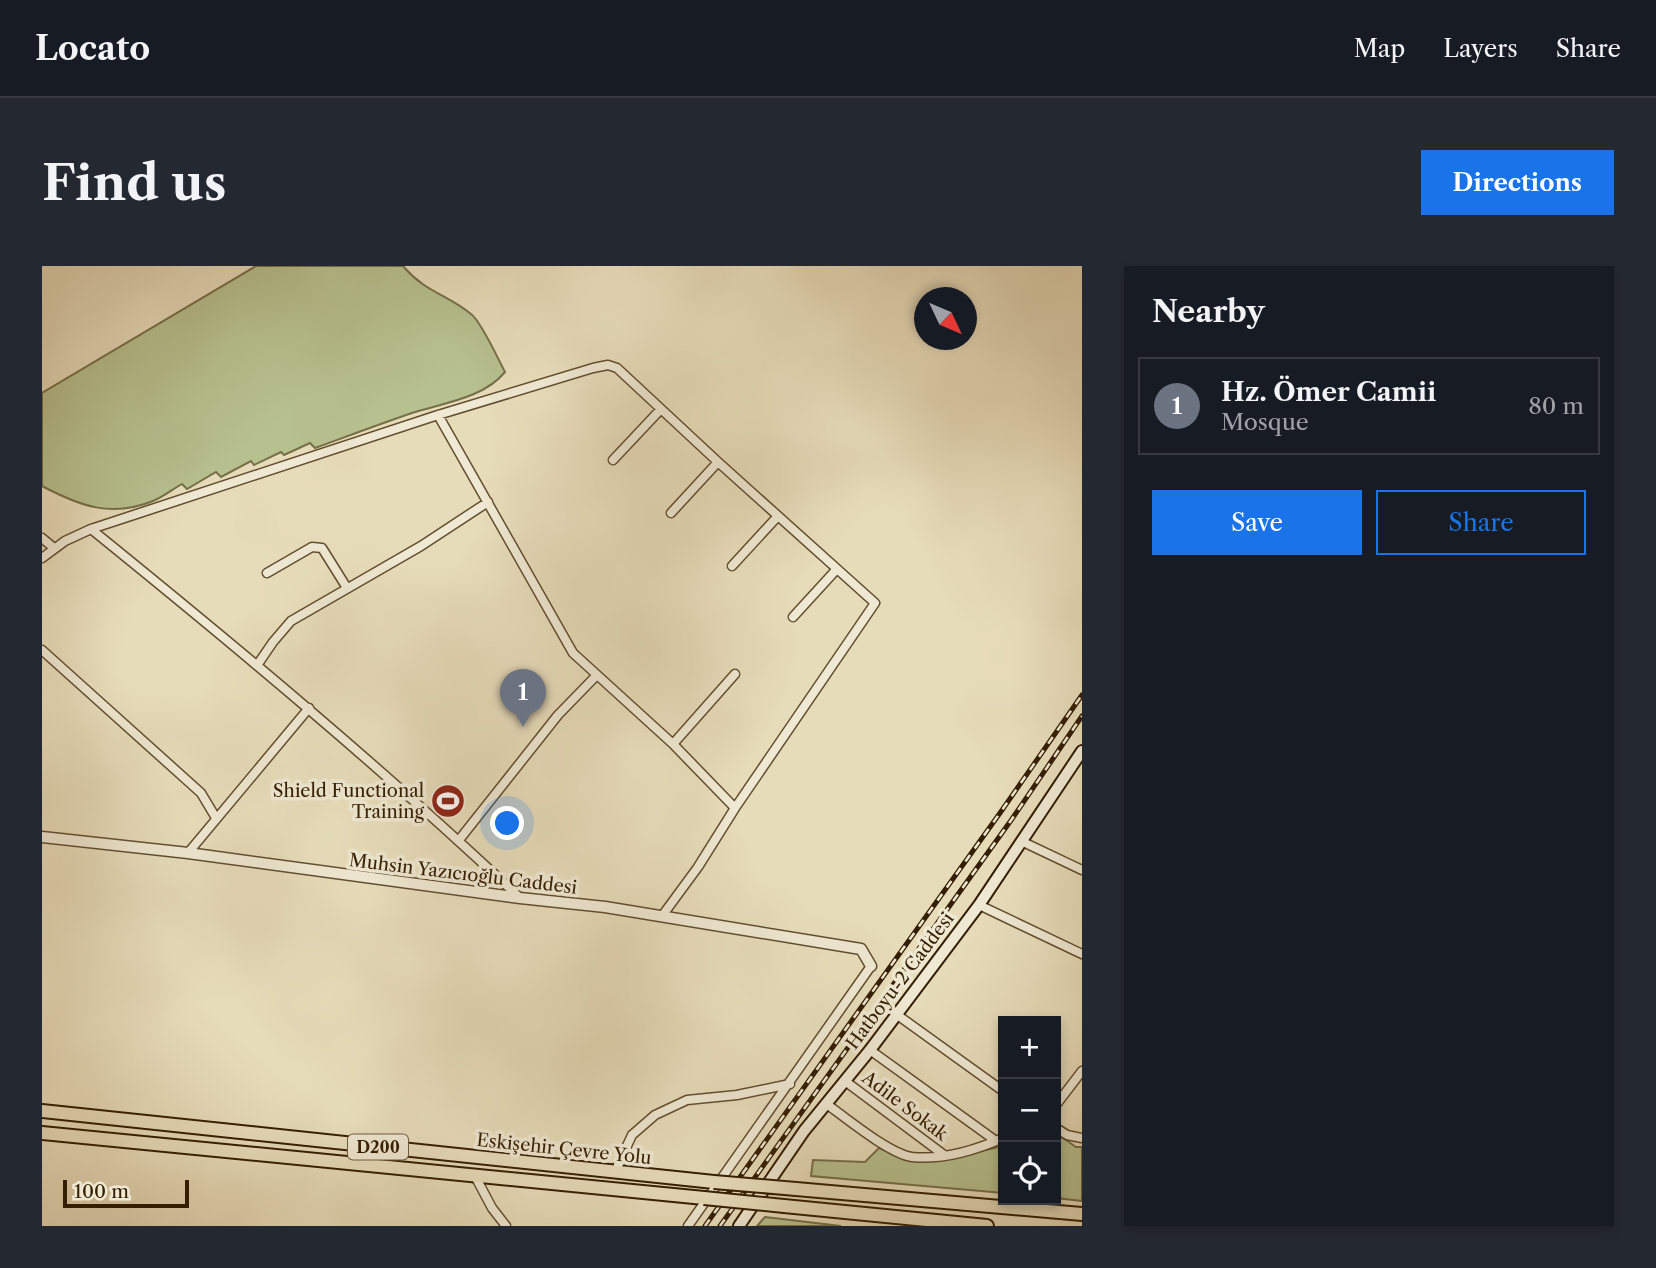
<!DOCTYPE html>
<html lang="en">
<head>
<meta charset="utf-8">
<style>
	body { margin:0; font-family:"Libre Caslon Text",serif; background:#242831; color:#f1f3f6 }
	.controls { position:absolute; right:21px; bottom:21px; display:grid; overflow:hidden; border-radius:0px; box-shadow:0 4px 10px #0003 }
	.controls button { width:63px; height:63px; display:grid; place-items:center; padding:0; border:0; border-bottom:2px solid #363941; background:#171b24; color:#f1f3f6; font:35px sans-serif }
	.compass { position:absolute; left:872px; top:21px; width:63px; height:63px; border-radius:50%; background:#171b24; box-shadow:0 4px 10px #0003; rotate:134deg }
	.scale { position:absolute; left:21px; bottom:18px; width:126px; box-sizing:border-box; padding-left:7px; border:4px solid #341e01; border-top:0; font-size:19px; line-height:24px; white-space:nowrap; color:#341e01; -webkit-text-stroke:5px #efe8d2; paint-order:stroke }
	.you { position:absolute; left:466px; top:558px; width:24px; height:24px; margin:-18px; border:5px solid #fff; border-radius:50%; background:#1a73e8; box-shadow:0 0 0 10px #1a73e833 }
	.badge { display:grid; place-items:center; width:46px; height:46px; border-radius:50%; background:#1a73e8; color:#fff; font-size:23px; font-weight:700 }
	.pin { position:absolute; translate:-50% -58px; filter:drop-shadow(0 2px 4px #0008) }
	.pin::after { content:''; position:absolute; top:37px; width:24px; height:21px; background:inherit; clip-path:polygon(0 0,100% 0,50% 100%) }
	.list { margin:0; padding:0; list-style:none }
	h2 { display:flex; justify-content:space-between; align-items:center; height:91px; margin:0; padding:0 28px; font-size:30px }
	h2 small { font-size:23px; font-weight:400; color:#9ea1a6 }
	.list li { display:grid; grid-template-columns:46px 1fr auto; gap:21px; align-items:center; box-sizing:border-box; height:98px; margin:0 14px 14px; padding:0 14px; border:2px solid #363941; border-radius:0px }
	.list b { display:block; font-size:26px; white-space:nowrap }
	.list p { margin:0; font-size:23px; white-space:nowrap; color:#9ea1a6 }
	.list em { font-size:23px; font-style:normal; color:#9ea1a6 }
	.actions { display:flex; gap:14px; padding:21px 28px }
	.actions a { flex:1; padding:16px 0; border:2px solid #1a73e8; border-radius:0px; text-align:center; font-size:24px; color:#1a73e8 }
	.actions .main { background:#1a73e8; color:#fff }
	.icon { flex:none; width:38px; height:38px; fill:none; stroke:currentColor; stroke-width:2; stroke-linecap:round; stroke-linejoin:round }
	.map { position:relative; flex:none; width:1040px; height:960px; overflow:hidden; border-radius:0px }
	header { display:flex; align-items:center; gap:42px; box-sizing:border-box; height:98px; padding:0 35px; background:#171b24; border-bottom:2px solid #363941 }
	header strong { font-size:33px }
	nav { display:flex; gap:38px; margin-inline-start:auto; font-size:24px }
	.intro { display:flex; align-items:center; justify-content:space-between; box-sizing:border-box; height:168px; padding:0 42px }
	h1 { margin:0; font-size:49px }
	.button { padding:18px 32px; border-radius:0px; background:#1a73e8; color:#fff; font-size:24px; font-weight:700 }
	main { display:flex; gap:42px; padding:0 42px }
	aside { flex:1; background:#171b24; border-radius:0px; box-shadow:0 4px 10px #0003 }
	.map>svg:first-child { display:block }
	.green { fill:#b7c08f; stroke:#766f48; stroke-width:2 }
	.lines { fill:none; stroke-linecap:round; stroke-linejoin:round }
	.minor-casing { stroke:#614e2f; stroke-width:11 }
	.tertiary-casing { stroke:#614e2f; stroke-width:13 }
	.secondary-casing { stroke:#341e01; stroke-width:14 }
	.trunk-casing { stroke:#341e01; stroke-width:16 }
	.minor { stroke:#efe8d2; stroke-width:8 }
	.tertiary { stroke:#efe8d2; stroke-width:10 }
	.secondary { stroke:#efe8d2; stroke-width:10 }
	.trunk { stroke:#e7dcba; stroke-width:12 }
	.rail-casing { stroke:#341e01; stroke-width:5 }
	.rail { stroke:#efe8d2; stroke-width:2.5; stroke-dasharray:8; stroke-linecap:butt }
	.trunk-bridge-casing { stroke:#341e01; stroke-width:16; stroke-linecap:butt }
	.trunk-bridge { stroke:#e7dcba; stroke-width:12 }
	.labels { text-anchor:middle; dominant-baseline:central; stroke-width:7; stroke-linejoin:round; paint-order:stroke }
	.shield { fill:#efe8d2; stroke:#6c5b40; stroke-width:2 }
	.shield-label { font-size:16px; font-weight:bold; fill:#341e01 }
	.poi-label { font-size:18px; fill:#341e01; stroke:#efe8d2; text-anchor:end }
	.street-label { font-size:18px; fill:#341e01; stroke:#efe8d2 }
</style>
</head>
<body>
<header>
<strong>Locato</strong>
<nav><a>Map</a><a>Layers</a><a>Share</a></nav>
</header>
<div class="intro"><h1>Find us</h1><a class="button">Directions</a></div>
<main>
<div class="map">
<svg width="1040" height="960" viewBox="0 0 1040 960">
	<rect width="100%" height="100%" fill="#e7dcba"/>
	<filter id="stains"><feTurbulence type="fractalNoise" baseFrequency=".00286" numOctaves="4"/><feColorMatrix values="0 0 0 0 .2 0 0 0 0 .09 0 0 0 0 .02 0 0 0 .5 -.17"/></filter>
	<radialGradient id="worn" r=".72"><stop offset=".6" stop-color="#630" stop-opacity="0"/><stop offset="1" stop-color="#630" stop-opacity=".3"/></radialGradient>
	<path class="green" d="M214,0H361C384,27 405,28 429,48C439,55 456,93 463,106C442,132 401,137 370,147C338,158 306,170 273,182L268,177L242,189L239,186L212,199L209,195L179,211L174,206L145,223L140,218C131,223 121,231 111,235C69,252 38,240 0,220V127Z
		M1014,867L1034,881H1040V935L1014,932Z
		M961,880V927L769,910L771,894L823,896L837,882L868,894H900Z
		M723,951L799,960H715Z"/>
	<g class="lines">
		<g class="minor-casing">
			<path id="minor" d="M396,149L531,387L631,478L693,542
				M571,194L619,143
				M629,247L676,196
				M49,263C196,382 341,503 478,632
				M0,272L12,282
				M0,292L23,275L49,263L396,149L551,102L566,99L575,102L676,196L833,337L693,542L656,601L620,650
				M690,300L736,250
				M225,307L270,281L280,282L305,322
				M751,351L794,304
				M0,384L159,527L174,552
				M216,398L231,376L249,355L379,280L446,236
				M631,478L693,408
				M417,574L516,449L554,410
				M979,575L1040,604
				M146,587L267,442
				M937,639L1040,688
				M854,748L961,825
				M828,784L954,875
				M803,815L902,889
				M786,839C805,853 848,888 870,891C901,894 934,884 961,872
				M1014,839L1040,805
				M1014,862L1025,869L1040,872
				M573,906L590,869L613,849L645,834L695,829L748,818
				M433,910L450,942L464,960
				M646,960L829,700"/>
		</g>
		<g class="tertiary-casing">
			<path id="tertiary" d="M0,571L146,587L478,632L563,641L819,683L829,700"/>
		</g>
		<g class="secondary-casing">
			<path id="secondary" d="M697,960L762,865L828,784L937,639L1040,485"/>
		</g>
		<g class="trunk-casing">
			<path id="trunk" d="M0,845L672,916
				M0,867L662,932
				M754,923L1040,948
				M742,940L945,960"/>
		</g>
		<use href="#minor" class="minor"/>
		<use href="#tertiary" class="tertiary"/>
		<use href="#secondary" class="secondary"/>
		<use href="#trunk" class="trunk"/>
		<g class="rail-casing">
			<path id="rail" d="M663,960L958,547L1040,429
				M678,960L970,553L1040,450"/>
		</g>
		<use href="#rail" class="rail"/>
		<g class="trunk-bridge-casing">
			<path id="trunk-bridge" d="M672,916L754,923
				M662,932L742,940"/>
		</g>
		<use href="#trunk-bridge" class="trunk-bridge"/>
	</g>
	<defs>
		<g id="stadium-disc" transform="scale(1.75)"><circle r="9.5" fill="#8f2418" stroke="#efe8d2"/><path d="M0-5a6.5 5 0 1 0 0 10a6.5 5 0 1 0 0-10ZM-3.5-1.8h7v3.6h-7Z" fill="#fff"/></g>
	</defs>
	<g fill-rule="evenodd">
		<use href="#stadium-disc" x="406" y="535"/>
	</g>
	<g class="labels">
		<rect class="shield" x="306" y="868.5" width="60" height="25" rx="5"/>
		<g class="shield-label">
			<text x="336" y="881">D200</text>
		</g>
		<g class="poi-label">
			<text x="382" y="525">Shield Functional<tspan x="382" dy="21">Training</tspan></text>
		</g>
		<g class="street-label">
			<text transform="translate(421 608) rotate(7)">Muhsin Yazıcıoğlu Caddesi</text>
			<text transform="translate(858 715) rotate(-53)">Hatboyu-2 Caddesi</text>
			<text transform="translate(863 840) rotate(37)">Adile Sokak</text>
			<text transform="translate(522 883) rotate(6)">Eskişehir Çevre Yolu</text>
		</g>
	</g>
	<rect width="100%" height="100%" filter="url(#stains)"/>
	<rect width="100%" height="100%" fill="url(#worn)"/>
</svg>
<div class="controls">
<button>+</button>
<button>−</button>
<button><svg class="icon" aria-label="locate" viewBox="0 0 24 24"><circle cx="12" cy="12" r="6"/><path d="M12 2v4M12 18v4M2 12h4M18 12h4"/></svg></button>
</div>
<svg class="compass" viewBox="-18 -18 36 36"><path d="M0-13l5 13h-10z" fill="#e53935"/><path d="M0 13l5-13h-10z" fill="#9ea1a6"/></svg>
<div class="scale">100 m</div>
<div class="you"></div>
<div class="pin badge" style="left:481px;top:461px;background:#6b7280">1</div>
</div>
<aside>
<h2>Nearby<small></small></h2>
<ul class="list">
<li><span class="badge" style="background:#6b7280">1</span><div><b>Hz. Ömer Camii</b><p>Mosque</p></div><em>80 m</em></li>
</ul>
<div class="actions"><a class="main">Save</a><a>Share</a></div>
</aside>
</main>
</body>
</html>
